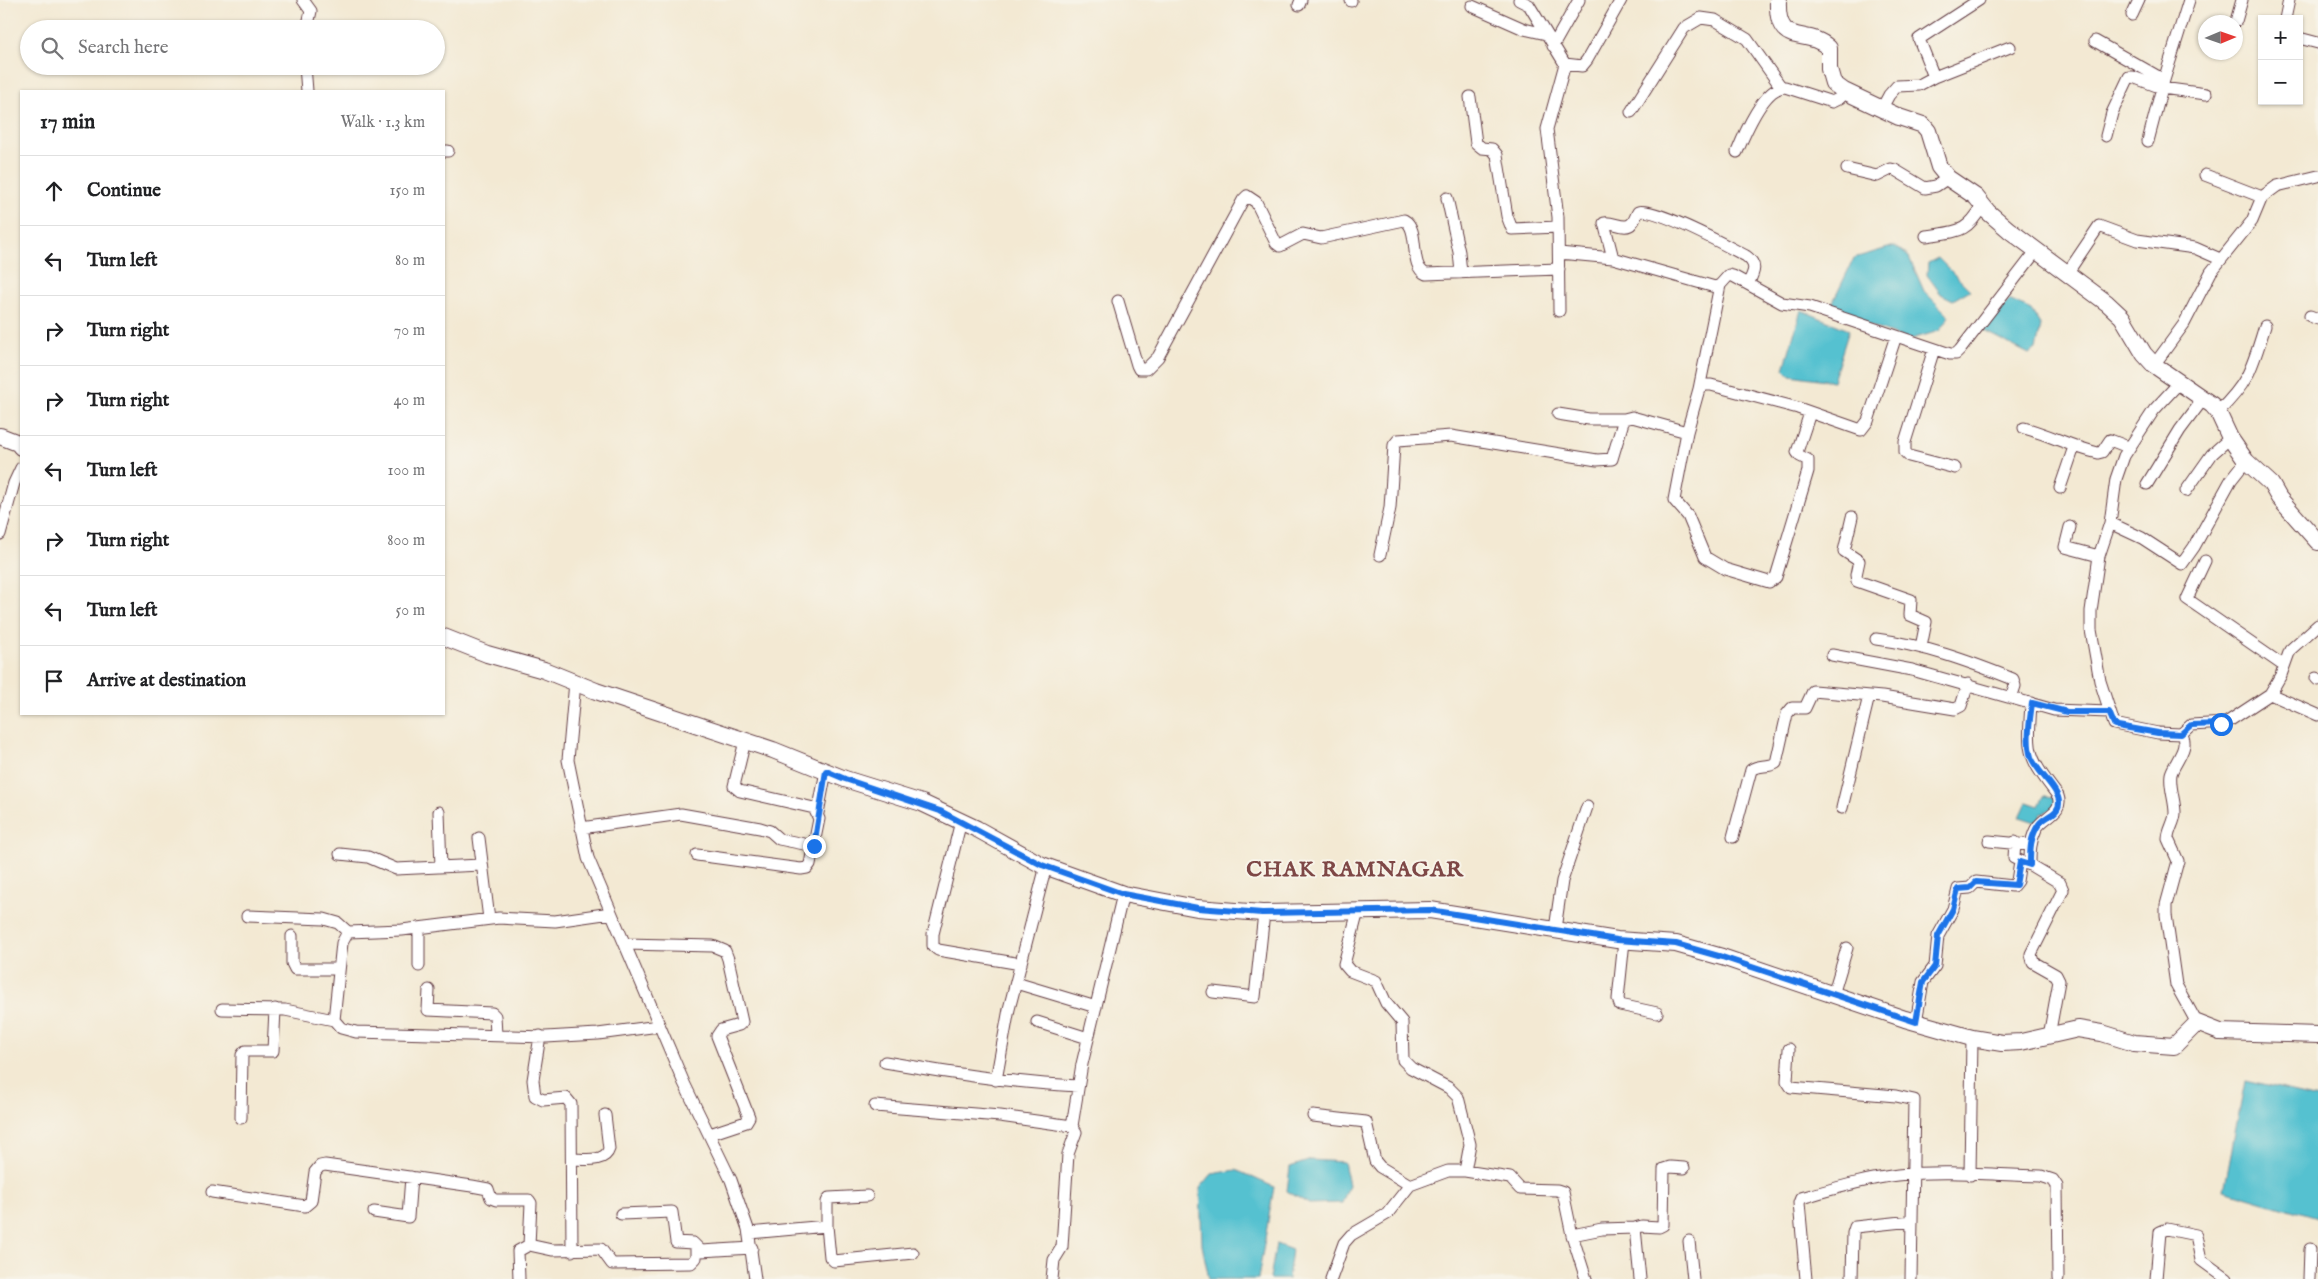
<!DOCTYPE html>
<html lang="en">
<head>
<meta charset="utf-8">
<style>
	body { margin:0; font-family:"IM FELL English",serif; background:#f6f6f6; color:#202124 }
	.controls { position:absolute; right:15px; top:15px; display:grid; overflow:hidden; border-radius:0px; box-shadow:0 1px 4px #0004 }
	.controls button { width:45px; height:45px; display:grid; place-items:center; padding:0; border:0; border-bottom:1px solid #e0e0e0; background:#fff; color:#202124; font:25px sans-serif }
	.compass { position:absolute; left:2198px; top:15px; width:45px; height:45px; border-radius:50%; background:#fff; box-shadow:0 1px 4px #0004; rotate:88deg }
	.stop { position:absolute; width:15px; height:15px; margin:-11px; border:4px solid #1a73e8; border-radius:50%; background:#fff }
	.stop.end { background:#1a73e8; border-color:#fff; box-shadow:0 1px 5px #0008 }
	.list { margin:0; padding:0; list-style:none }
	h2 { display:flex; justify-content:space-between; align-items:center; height:65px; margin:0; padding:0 20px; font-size:21px }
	h2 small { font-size:16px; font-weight:400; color:#757577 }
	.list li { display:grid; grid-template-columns:32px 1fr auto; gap:15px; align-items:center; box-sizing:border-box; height:70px; padding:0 20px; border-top:1px solid #e0e0e0 }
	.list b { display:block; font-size:19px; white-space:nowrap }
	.list em { font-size:16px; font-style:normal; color:#757577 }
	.icon { flex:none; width:28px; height:28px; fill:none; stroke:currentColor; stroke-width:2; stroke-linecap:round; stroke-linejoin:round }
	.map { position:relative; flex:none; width:2318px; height:1279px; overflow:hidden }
	.search { position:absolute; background:#fff; box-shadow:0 1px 4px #0004; left:20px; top:20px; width:425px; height:55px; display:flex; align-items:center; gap:12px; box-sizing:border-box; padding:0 18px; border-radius:28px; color:#757577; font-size:19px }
	.panel { position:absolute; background:#fff; box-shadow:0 1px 4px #0004; left:20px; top:90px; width:425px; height:625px; border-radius:0px }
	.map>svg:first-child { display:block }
	.water { fill:#55c1d0; stroke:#50707e }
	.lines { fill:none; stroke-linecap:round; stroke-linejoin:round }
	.street-casing { stroke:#633d44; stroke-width:13 }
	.secondary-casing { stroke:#633d44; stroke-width:18 }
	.street { stroke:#fff; stroke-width:11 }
	.secondary { stroke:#fff; stroke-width:16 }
	.route { stroke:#1a73e8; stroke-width:6 }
	.labels { text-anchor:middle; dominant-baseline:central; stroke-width:4; stroke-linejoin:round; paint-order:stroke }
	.district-label { font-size:22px; font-weight:bold; letter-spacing:1px; fill:#7e4746; stroke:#f7f3e8 }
</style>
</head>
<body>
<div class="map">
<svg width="2318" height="1279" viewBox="0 0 2318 1279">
	<rect width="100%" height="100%" fill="#f7f3e8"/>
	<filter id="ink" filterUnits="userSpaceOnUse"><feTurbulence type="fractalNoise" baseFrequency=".02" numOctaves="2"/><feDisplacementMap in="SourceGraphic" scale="10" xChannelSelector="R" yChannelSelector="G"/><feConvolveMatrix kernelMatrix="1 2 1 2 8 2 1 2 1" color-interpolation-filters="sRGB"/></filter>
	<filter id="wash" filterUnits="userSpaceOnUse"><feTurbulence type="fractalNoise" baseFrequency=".0096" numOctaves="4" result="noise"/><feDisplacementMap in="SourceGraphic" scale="20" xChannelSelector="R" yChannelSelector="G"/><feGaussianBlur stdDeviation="1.12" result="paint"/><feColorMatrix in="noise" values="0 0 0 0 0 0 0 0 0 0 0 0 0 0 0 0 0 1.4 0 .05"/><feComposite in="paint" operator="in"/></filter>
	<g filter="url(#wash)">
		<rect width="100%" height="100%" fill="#f3e9d3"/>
		<path class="water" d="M1895,246L1909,257L1924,291L1949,316L1939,331L1908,340L1842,315L1832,304L1854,258Z
			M1938,258L1970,290L1953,300L1941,294L1927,275L1928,263Z
			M2009,300L2031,310L2041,326L2036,349L2029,354L1982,330Z
			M1801,310L1849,330L1833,381L1790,375L1784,369Z
			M2044,796L2056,797V809L2041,814L2038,823L2020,817L2027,802L2039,806Z
			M2245,1081L2318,1098V1218L2224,1190Z
			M1311,1160L1344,1162L1349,1185L1342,1203L1309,1204L1287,1191L1290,1167Z
			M1236,1170L1274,1187L1258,1279H1209L1202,1245L1200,1188L1212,1174Z
			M1276,1244L1292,1250L1288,1279H1270Z"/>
	</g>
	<g filter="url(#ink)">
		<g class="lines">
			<g class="street-casing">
				<path id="street" d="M303,0L311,11L307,29
					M1519,0L1529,5L1565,64L1582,66L1587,60L1621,0
					M1351,1V0
					M1299,5L1301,0
					M1472,6L1524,29L1546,34
					M2132,15L2139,0
					M2285,19L2289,0
					M2236,21L2242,0
					M2299,38L2318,43
					M2095,41L2164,80
					M1553,46L1579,0
					M305,66L307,91
					M1934,77L1919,39L1979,0
					M1470,97L1476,143L1482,148L1492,149L1497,155L1507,216L1512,229L1558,227
					M1882,108L1889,95L1897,86L1919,85L1934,77L2010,47
					M1631,112L1684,28L1701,18L1715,20L1747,39L1781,87
					M2106,136L2112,113L2129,77H2133L2162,88L2206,94
					M2148,141L2164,80L2189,0
					M444,151H448
					M1737,152C1744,135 1764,87 1785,87L1832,102L1840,98L1844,91
					M1847,169L1877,176L1891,169L1895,170L1925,188L1936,186L1948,178
					M2205,175L2262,197
					M1447,198L1459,252L1461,273
					M1926,236C1958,231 1966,234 1983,205
					M1559,253L1613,258L1715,287L1720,285L1729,275L1733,276L1782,303L1810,307L1950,354H1956L1960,350L2037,250
					M1613,258L1604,223C1613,221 1626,231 1632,223C1635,220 1636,215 1638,212C1653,206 1729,247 1746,256C1758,265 1754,272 1748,284
					M2068,272L2099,226L2137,240L2195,248L2220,259
					M1118,301L1137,365L1139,369H1146L1158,357L1243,200L1247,196L1256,202L1276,243L1280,246L1303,234L1321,238L1404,220C1421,229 1408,266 1426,274L1559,269
					M1559,311L1558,217L1547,129L1565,64
					M2310,316L2318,319
					M1934,349L1905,442V452L1909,456L1955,468
					M2154,365L2184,324L2211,272L2252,221L2262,197L2277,186L2318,176
					M2179,383L2154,410L2124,456L2116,479L2110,523L2099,556L2091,611V630L2100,681L2114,724L2158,733L2181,734C2191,747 2174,762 2171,774C2169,787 2175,800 2175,813C2175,822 2168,830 2168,839L2178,861L2166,905V915L2176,985L2197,1023
					M1699,389L1720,285
					M2218,412C2250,381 2252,367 2265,326
					M1558,414L1589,419H1624
					M2024,428C2050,435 2072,447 2098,453L2102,452L2110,440L2128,447
					M1687,432L1674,500L1688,516L1705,557L1725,569L1769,582L1776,577L1808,471V460L1800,456L1797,452L1810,413
					M2147,484L2180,430L2204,398
					M2060,488L2074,447
					M2186,491L2212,454L2230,438
					M1852,517L1844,551L1859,561L1856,575L1857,581L1911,600L1910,615L1926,622L1921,647
					M2110,523L2142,538L2182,564L2194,547L2231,480L2246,461
					M2070,527L2065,547L2099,556
					M0,534L14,483L21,468
					M1380,555L1390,508L1394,445L1398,440L1451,436L1597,460L1612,459L1624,419L1632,417L1687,432L1699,389L1705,385H1711L1798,408L1861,430L1868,421L1896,336
					M2205,561L2187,599L2284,666
					M1876,639C1924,645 1968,661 2013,679L2015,686L2011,698
					M1832,655L1912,670L2054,710L2109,712
					M2316,678L2318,680
					M575,682L568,760L588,858L684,1083L731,1180L748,1229L755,1279
					M2270,694L2318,715
					M2031,703C2028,754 2026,754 2058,796C2064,813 2043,816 2036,829C2030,841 2030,853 2030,865L2060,883L2063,890L2031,954L2033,962L2056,975L2059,981L2049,1036
					M2181,734L2191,725L2226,723L2270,694L2281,675L2290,650L2318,625
					M1842,808L1869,696
					M439,812L441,867
					M818,813L826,771
					M961,821L933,934V946L938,950L1021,964
					M581,828L681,814L760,828L770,831L779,839L814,846
					M1733,837L1751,770C1759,764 1768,768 1776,763L1787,714L1792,708H1805L1813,691L1882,697L1955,709L1961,706L1968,684
					M479,838L489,919
					M1989,841L2031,845
					M2015,842L2014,858L2027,864
					M340,854L368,857L396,869L481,865
					M697,855L801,869L807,868L810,864L819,819L814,808L740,791L734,786L745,741
					M1358,911L1344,964L1350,971L1376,981L1386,1003L1402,1022L1403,1060L1411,1068L1449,1088L1458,1097L1470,1144L1465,1171
					M247,916L324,919L338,923L348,932
					M1555,929L1562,881L1587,807
					M292,936V963L295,969H339
					M1624,941L1618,999L1620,1005L1657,1013
					M625,944L713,946L725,951L728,959L742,1022L739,1025L721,1030L717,1036L749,1117L746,1122L710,1134
					M419,966V928
					M1016,983L1096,1007
					M429,990L428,1010L492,1013L495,1016L496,1035
					M1213,992L1255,997L1264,913
					M1833,995L1847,948
					M222,1009L285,1010L334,1020L342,943L348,932L402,930L499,918L555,921L611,913
					M334,1020L341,1028L356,1032L546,1037L598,1034L659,1026
					M1037,1022L1088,1038
					M1916,1022L1923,982L1935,966L1938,936L1953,909L1958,889L1970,888L1976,882L2013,886L2017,881L2020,862
					M540,1036L533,1080L535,1096L543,1100L566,1098L571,1104L572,1251
					M1789,1049L1787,1081L1791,1087L1896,1096L1914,1100L1911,1279
					M885,1062C950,1073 1012,1083 1078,1086
					M996,1080L1009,1009L1046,866
					M875,1106L1000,1116L1072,1126L1082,1064L1123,894
					M1313,1116L1366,1122L1375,1161L1380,1167L1410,1185
					M241,1118L242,1055L245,1051H273L275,1009
					M572,1159C584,1159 605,1163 609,1149L605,1115
					M1970,1175L1972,1038
					M212,1192L305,1206L311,1201L315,1172L320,1166L325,1165L472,1186L488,1189L491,1198L496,1200H529L531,1203L529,1245L552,1250L601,1249L612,1264L691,1263L696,1258V1249
					M374,1212L408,1217L411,1177
					M621,1214L672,1212L676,1242L693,1243L701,1251L752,1248
					M827,1226V1202L829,1198L867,1196
					M749,1233L827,1226L830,1257L834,1261L913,1253
					M1572,1235L1602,1229L1635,1228
					M1689,1241L1693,1279
					M519,1279L518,1251L529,1245
					M1052,1279L1054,1260L1062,1247L1068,1154L1076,1132L1072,1126
					M1331,1279L1344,1243L1351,1235L1387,1214L1410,1185L1448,1171H1465L1510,1178L1520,1189L1557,1190L1563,1192L1572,1235L1586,1279
					M1640,1279L1635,1228L1642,1226L1659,1227L1663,1225L1664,1169L1670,1167L1684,1168
					M1806,1279L1799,1203L1801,1198C1833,1189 1865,1179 1898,1175C1945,1170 1994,1175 2041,1176L2053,1180L2057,1186L2058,1279
					M1852,1279L1853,1233L1855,1227L1912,1221
					M2156,1279L2160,1232L2167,1229L2196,1235L2201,1260L2227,1279
					M2309,1279L2310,1249"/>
			</g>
			<g class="secondary-casing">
				<path id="secondary" d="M1778,0C1776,50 1806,26 1829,48V69L1833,83L1844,91L1899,117L1923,125L1928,131L1939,167L1948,178L1976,197L1988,212L2009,230L2107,303L2122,317L2144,354L2154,365L2212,405L2218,412L2230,438L2246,461L2271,484L2279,498L2318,542
					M0,436L18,443L21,447
					M444,637L487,654L544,670L596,691L773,750L845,779L922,803L977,829L1042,865L1123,894L1197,908L1262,913L1430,910L1617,940L1676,944L1722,957L1905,1019L1972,1038L2002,1043L2021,1042L2078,1029L2102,1033L2134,1043L2174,1046L2197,1023L2220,1032L2318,1035"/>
			</g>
			<use href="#street" class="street"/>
			<use href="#secondary" class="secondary"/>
		</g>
	</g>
	<g class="lines" filter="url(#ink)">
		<path class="route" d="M814,846L826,771L845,779L940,811L1042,865L1123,894L1198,908L1262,913L1430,910L1617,940L1676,944L1722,957L1916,1022L1923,982L1935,966L1938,936L1953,909L1958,889L1970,888L1976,882L2016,885L2020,862L2030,865C2030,850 2030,837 2039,824C2045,816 2059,814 2059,803C2060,790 2036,771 2031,757C2026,741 2030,720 2032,703L2067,712H2109L2114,724L2118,726L2158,733L2181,734L2191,725L2221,724"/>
	</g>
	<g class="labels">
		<g class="district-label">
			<text x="1355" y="870">CHAK RAMNAGAR</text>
		</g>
	</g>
</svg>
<div class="controls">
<button>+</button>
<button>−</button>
</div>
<svg class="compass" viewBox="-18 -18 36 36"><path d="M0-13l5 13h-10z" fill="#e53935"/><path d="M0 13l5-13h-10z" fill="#757577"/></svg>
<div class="stop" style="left:2221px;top:724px"></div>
<div class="stop end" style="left:814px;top:846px"></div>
<div class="search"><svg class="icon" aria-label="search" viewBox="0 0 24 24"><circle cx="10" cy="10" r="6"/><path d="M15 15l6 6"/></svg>Search here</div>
<section class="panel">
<h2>17 min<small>Walk · 1.3 km</small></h2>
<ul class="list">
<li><svg class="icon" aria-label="ahead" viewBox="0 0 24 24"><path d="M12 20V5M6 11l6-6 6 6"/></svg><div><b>Continue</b></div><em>150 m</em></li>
<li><svg class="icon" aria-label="left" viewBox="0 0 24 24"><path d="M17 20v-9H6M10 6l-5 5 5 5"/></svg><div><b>Turn left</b></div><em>80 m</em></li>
<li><svg class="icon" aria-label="right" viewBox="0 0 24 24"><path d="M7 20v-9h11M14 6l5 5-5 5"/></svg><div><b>Turn right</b></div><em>70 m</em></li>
<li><svg class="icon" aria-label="right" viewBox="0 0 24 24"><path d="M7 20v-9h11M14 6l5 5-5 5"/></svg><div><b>Turn right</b></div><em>40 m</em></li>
<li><svg class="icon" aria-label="left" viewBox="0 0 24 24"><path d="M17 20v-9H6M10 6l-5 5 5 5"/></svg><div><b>Turn left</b></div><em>100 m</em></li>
<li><svg class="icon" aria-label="right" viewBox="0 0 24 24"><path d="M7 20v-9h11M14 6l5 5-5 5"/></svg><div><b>Turn right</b></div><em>800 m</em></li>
<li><svg class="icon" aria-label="left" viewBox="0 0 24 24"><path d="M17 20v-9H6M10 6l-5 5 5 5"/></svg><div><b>Turn left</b></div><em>50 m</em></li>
<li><svg class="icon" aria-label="arrive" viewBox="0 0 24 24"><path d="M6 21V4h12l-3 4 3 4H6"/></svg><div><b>Arrive at destination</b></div></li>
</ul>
</section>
</div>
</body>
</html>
